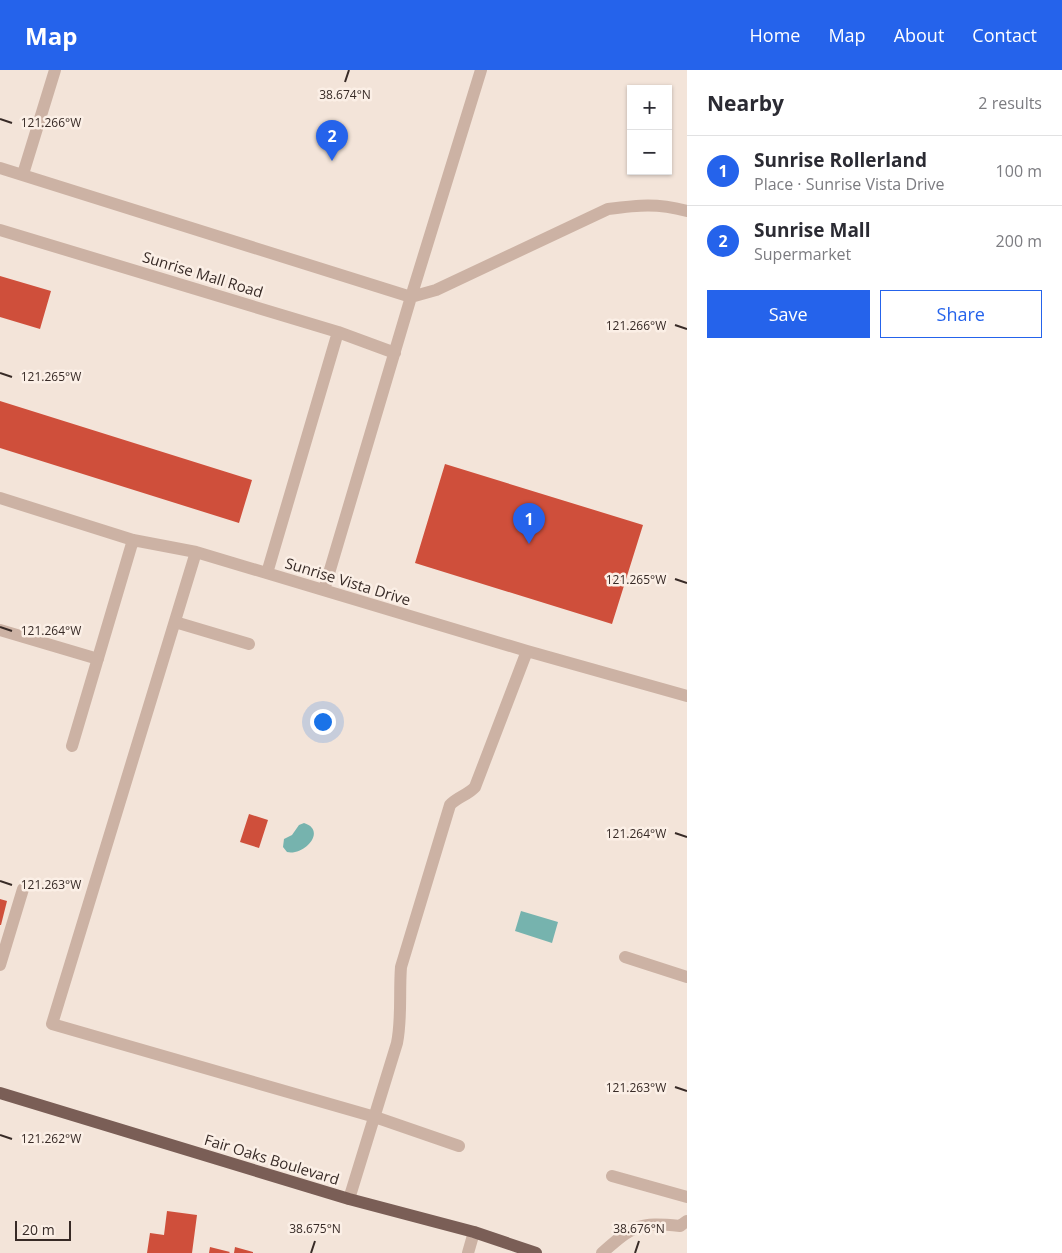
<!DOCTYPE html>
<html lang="en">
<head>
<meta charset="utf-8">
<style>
	body { margin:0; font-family:"Open Sans",sans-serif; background:#f2f2f3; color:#2b2b33 }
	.controls { position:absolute; right:15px; top:15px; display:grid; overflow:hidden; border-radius:0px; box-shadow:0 1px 4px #0004 }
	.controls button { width:45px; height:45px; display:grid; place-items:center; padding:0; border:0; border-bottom:1px solid #e1e1e2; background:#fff; color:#2b2b33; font:25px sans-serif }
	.scale { position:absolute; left:15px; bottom:12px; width:56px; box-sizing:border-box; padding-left:5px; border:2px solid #372a26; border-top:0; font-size:14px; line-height:18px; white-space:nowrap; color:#372a26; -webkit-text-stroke:4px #fbefe6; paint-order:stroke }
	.you { position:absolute; left:322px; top:651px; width:18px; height:18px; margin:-12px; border:4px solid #fff; border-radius:50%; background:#1a73e8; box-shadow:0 0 0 8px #1a73e833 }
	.badge { display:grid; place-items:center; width:32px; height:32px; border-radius:50%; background:#2563eb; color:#fff; font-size:16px; font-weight:700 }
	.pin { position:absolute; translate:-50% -41px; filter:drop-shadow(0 1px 2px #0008) }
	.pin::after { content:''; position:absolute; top:26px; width:18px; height:15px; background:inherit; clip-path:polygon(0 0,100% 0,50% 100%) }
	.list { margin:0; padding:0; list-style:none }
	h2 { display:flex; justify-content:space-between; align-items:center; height:65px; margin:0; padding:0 20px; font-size:21px }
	h2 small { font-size:16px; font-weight:400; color:#7c7c81 }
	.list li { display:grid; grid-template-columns:32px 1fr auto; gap:15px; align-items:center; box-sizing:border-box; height:70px; padding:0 20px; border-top:1px solid #e1e1e2 }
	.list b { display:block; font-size:19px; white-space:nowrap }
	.list p { margin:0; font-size:16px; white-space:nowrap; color:#7c7c81 }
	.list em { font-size:16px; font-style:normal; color:#7c7c81 }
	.actions { display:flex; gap:10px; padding:15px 20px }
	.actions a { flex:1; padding:11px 0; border:1px solid #2563eb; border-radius:0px; text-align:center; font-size:18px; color:#2563eb }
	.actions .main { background:#2563eb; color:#fff }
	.map { position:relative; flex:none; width:687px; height:1183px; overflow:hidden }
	header { display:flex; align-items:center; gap:30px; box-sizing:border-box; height:70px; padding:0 25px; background:#2563eb; color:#fff }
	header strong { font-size:24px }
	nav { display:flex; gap:28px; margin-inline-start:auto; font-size:18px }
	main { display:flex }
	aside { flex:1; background:#fff }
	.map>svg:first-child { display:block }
	.water { fill:#76b3ae }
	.building { fill:#cf4f3b }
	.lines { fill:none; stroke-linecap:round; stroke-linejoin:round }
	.minor { stroke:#ccb2a4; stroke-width:12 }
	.major { stroke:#7a5e56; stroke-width:12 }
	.ticks { fill:none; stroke:#372a26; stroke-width:2 }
	.labels { text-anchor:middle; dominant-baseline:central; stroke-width:5; stroke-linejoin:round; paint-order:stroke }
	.street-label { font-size:15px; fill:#372a26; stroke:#fbefe6 }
	.ticks-label { font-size:12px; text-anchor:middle; fill:#372a26; stroke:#fbefe6; stroke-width:5; stroke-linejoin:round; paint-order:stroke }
</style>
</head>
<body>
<header>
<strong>Map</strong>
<nav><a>Home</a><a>Map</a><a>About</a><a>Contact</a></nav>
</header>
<main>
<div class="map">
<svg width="687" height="1183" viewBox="0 0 687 1183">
	<rect width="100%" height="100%" fill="#f3e4d9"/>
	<path class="water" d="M304,753C327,760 305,786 287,782L283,777L284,769L292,765L299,755Z
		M521,841L558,852L552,873L515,861Z"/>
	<path class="building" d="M0,206L51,221L40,259L0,247Z
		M0,331L252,410L239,453L0,378Z
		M445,394L643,455L612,554L415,493Z
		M249,744L268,750L259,778L240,772Z
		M0,829L7,831L1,855H0Z
		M167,1141L197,1145L192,1183H147L150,1163L164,1165Z
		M210,1177L230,1182L229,1183H209Z
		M235,1177L253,1182V1183H234Z"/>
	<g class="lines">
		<path class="minor" d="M0,98L411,227L436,220L608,139C639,135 657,133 687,141
			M23,104L55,0
			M0,160L338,262L395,283
			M0,428L133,470L196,482L527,581L687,626
			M196,482L52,954L375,1047L459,1076
			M267,503L338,262
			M324,520L411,227L481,0
			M175,552L249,574
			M0,560L98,589
			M72,676L133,470
			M625,887L687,907
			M0,895L23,819
			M612,1106L687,1127
			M349,1129L397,973C402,948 399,923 401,897L450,735C457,727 468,725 475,717L527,581
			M468,1183L474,1162
			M602,1183C634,1155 638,1152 680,1156L687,1151"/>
		<path class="major" d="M0,1023L349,1129L474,1162L536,1183"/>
	</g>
	<path class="ticks" d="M345,12L349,0M0,49L12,53M675,255L687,259M0,303L12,307M675,509L687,513M0,557L12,561M675,763L687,767M0,811L12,815M675,1017L687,1021M0,1065L12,1069M311,1183L315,1171M635,1183L639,1171"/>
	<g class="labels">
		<g class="street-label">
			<text transform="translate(203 204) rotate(17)">Sunrise Mall Road</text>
			<text transform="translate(348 511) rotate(17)">Sunrise Vista Drive</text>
			<text transform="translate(272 1089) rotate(17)">Fair Oaks Boulevard</text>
		</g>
	</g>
	<g class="ticks-label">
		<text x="345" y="29">38.674°N</text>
		<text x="51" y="57">121.266°W</text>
		<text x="636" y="260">121.266°W</text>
		<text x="51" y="311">121.265°W</text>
		<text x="636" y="514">121.265°W</text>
		<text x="51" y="565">121.264°W</text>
		<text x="636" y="768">121.264°W</text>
		<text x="51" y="819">121.263°W</text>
		<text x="636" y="1022">121.263°W</text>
		<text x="51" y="1073">121.262°W</text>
		<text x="315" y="1163">38.675°N</text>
		<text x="639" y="1163">38.676°N</text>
	</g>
</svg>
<div class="controls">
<button>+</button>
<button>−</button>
</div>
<div class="scale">20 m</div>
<div class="you"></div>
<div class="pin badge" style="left:529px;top:474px">1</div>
<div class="pin badge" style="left:332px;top:91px">2</div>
</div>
<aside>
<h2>Nearby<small>2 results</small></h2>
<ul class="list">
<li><span class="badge">1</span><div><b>Sunrise Rollerland</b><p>Place · Sunrise Vista Drive</p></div><em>100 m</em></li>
<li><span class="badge">2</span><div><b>Sunrise Mall</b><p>Supermarket</p></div><em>200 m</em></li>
</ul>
<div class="actions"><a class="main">Save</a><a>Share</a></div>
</aside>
</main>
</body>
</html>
